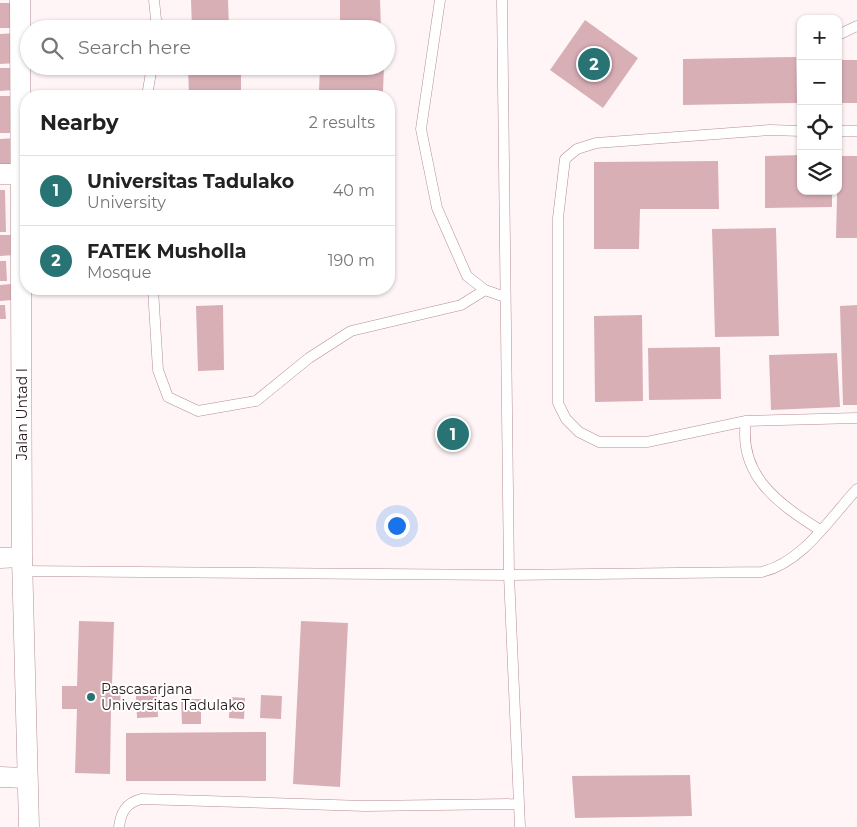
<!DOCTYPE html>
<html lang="en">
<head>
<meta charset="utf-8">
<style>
	body { margin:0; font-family:Montserrat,sans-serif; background:#f2f2f2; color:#222 }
	.controls { position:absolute; right:15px; top:15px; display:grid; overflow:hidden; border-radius:10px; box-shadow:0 1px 4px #0004 }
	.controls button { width:45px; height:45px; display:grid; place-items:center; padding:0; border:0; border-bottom:1px solid #e0e0e0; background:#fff; color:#222; font:25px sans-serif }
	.you { position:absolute; left:396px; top:525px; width:18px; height:18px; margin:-12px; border:4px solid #fff; border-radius:50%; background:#1a73e8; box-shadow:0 0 0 8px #1a73e833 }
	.badge { display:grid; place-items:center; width:32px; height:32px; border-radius:50%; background:#287374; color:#fff; font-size:16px; font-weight:700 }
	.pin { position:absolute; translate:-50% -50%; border:2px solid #fff; box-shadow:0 1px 5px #0006 }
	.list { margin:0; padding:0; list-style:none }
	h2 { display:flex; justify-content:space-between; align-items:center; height:65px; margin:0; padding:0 20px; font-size:21px }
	h2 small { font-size:16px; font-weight:400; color:#767676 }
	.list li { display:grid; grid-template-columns:32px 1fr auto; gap:15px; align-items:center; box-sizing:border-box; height:70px; padding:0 20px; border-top:1px solid #e0e0e0 }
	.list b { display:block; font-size:19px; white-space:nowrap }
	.list p { margin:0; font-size:16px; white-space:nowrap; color:#767676 }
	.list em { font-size:16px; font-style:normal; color:#767676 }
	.icon { flex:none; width:28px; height:28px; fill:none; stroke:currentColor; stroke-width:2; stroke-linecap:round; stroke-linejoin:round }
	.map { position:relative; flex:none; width:857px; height:827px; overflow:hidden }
	.search { position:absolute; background:#fff; box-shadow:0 1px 4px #0004; left:20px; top:20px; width:375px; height:55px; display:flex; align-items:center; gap:12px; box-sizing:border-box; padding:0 18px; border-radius:28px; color:#767676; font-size:19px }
	.panel { position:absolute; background:#fff; box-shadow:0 1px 4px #0004; left:20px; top:90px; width:375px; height:205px; border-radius:20px }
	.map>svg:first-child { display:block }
	.building { fill:#d9afb6 }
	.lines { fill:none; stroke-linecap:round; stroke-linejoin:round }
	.lane-casing { stroke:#b58d93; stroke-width:11 }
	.street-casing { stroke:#b58d93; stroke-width:21 }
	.lane { stroke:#fff; stroke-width:10 }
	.street { stroke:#fff; stroke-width:20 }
	.poi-dot { fill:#287374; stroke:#fff; stroke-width:2 }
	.labels { text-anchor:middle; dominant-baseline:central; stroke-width:4; stroke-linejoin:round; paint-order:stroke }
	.street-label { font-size:14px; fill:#251619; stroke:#fff }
	.poi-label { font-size:14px; fill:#251619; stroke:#fff; text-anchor:start }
</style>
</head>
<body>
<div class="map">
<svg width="857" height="827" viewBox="0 0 857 827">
	<rect width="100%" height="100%" fill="#fff5f7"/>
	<path class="building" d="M191,0H228L229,29H192Z
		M340,0H380L381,29H340Z
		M0,3H13L14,28H0Z
		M585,20L638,58L603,108L550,70Z
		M17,33V63L0,64V34Z
		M796,57L797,103L683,105V59Z
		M838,60H857V103H838Z
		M188,66H241V95L189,96Z
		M320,66H384L383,92L319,91Z
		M0,68H13L14,90L0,91Z
		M0,96H11V133H0Z
		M389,116H392L393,197H389Z
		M15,138V169H0V139Z
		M801,155V191H832V207L765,208V156Z
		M838,156H857V238H836Z
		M718,161L719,209H640L639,249H594V162Z
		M0,190H5L6,232H0Z
		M776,228L779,336L715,337L712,229Z
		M0,235H13L14,255L0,256Z
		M0,261H6L7,281H0Z
		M11,284L12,300L0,301V285Z
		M0,305H5L6,319H0Z
		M223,305L224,370L198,371L196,306Z
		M857,305V405H843L840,306Z
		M642,315L643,401L595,402L594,316Z
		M720,347L721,399L649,400L648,348Z
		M837,353L840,407L771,410L769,355Z
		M79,621L114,622L112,685H120L121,708H111L110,774L75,773L77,709H62V686H77Z
		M301,621L348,623L340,787L293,784Z
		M157,695L158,717L137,718L136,696Z
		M261,695L282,696L281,719L260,718Z
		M230,697L245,698L244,719L229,718Z
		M181,699H201V724H182Z
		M266,732V781H126V733Z
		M690,775L692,816L575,818L572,776Z"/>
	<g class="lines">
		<g class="lane-casing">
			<path id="lane" d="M154,0L157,29
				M440,0L421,129L437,208L467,276L485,290L505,297
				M502,0L509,575L520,827
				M838,35L857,26
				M147,96L152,66
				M801,131L770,130L596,143L577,149L565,159L558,218V403L566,419L579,432L599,442H647L746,421L857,418
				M838,131H857
				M153,289L158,370L168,397L198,411L256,401L309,358L351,331L461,305L485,290
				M746,421C738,476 779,504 820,530
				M23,571L509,575L762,572C803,562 830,518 857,489
				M119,827C121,812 126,803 141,799L365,806L518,804"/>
		</g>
		<g class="street-casing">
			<path id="street" d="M20,0L22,557L29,827
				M0,174H21
				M0,558L22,557
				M0,777L27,778"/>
		</g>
		<use href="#lane" class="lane"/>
		<use href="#street" class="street"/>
	</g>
	<circle class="poi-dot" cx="91" cy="697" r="5"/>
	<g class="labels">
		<g class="street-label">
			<text transform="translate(22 414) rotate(-90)">Jalan Untad I</text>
		</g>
		<g class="poi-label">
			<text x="101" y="689">Pascasarjana<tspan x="101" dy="16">Universitas Tadulako</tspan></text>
		</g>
	</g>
</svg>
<div class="controls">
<button>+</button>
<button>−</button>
<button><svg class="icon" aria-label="locate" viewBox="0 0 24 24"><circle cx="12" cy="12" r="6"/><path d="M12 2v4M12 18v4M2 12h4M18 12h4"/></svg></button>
<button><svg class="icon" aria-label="layers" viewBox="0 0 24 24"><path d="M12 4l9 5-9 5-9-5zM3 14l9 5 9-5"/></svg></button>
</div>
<div class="you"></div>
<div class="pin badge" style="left:453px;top:434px">1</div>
<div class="pin badge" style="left:594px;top:64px">2</div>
<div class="search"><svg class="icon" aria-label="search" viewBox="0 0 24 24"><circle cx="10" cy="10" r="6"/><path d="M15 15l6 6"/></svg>Search here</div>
<section class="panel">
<h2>Nearby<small>2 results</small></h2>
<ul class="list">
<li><span class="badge">1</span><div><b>Universitas Tadulako</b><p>University</p></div><em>40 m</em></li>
<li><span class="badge">2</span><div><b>FATEK Musholla</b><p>Mosque</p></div><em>190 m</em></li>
</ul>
</section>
</div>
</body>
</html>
